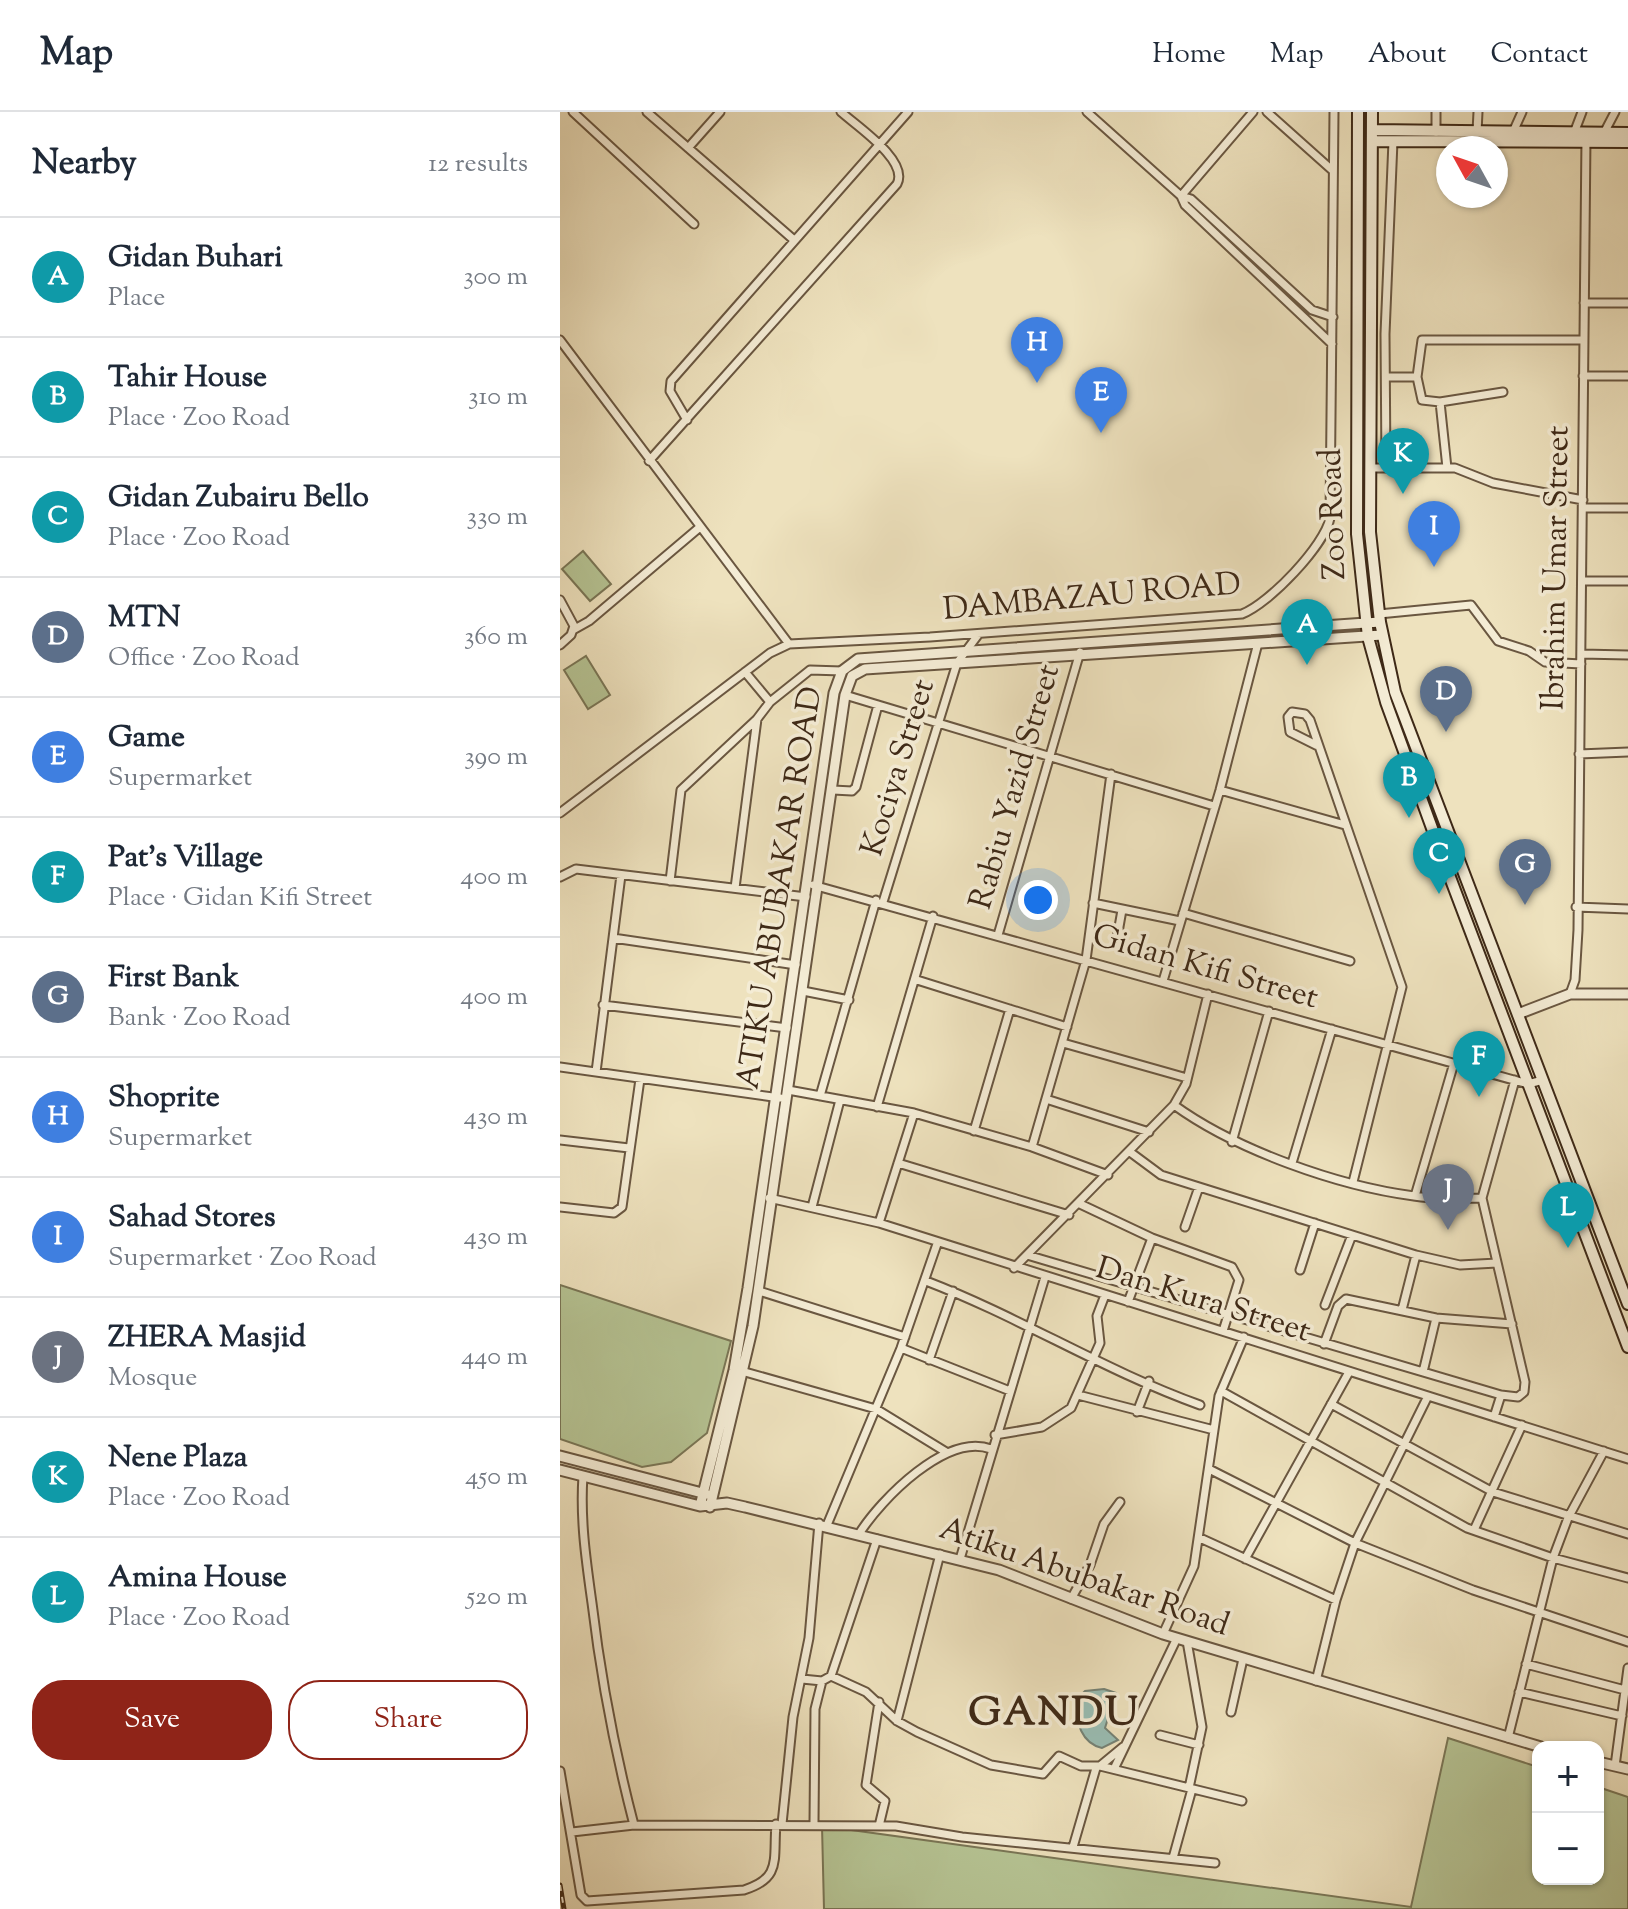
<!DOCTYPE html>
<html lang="en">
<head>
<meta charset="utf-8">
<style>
	body { margin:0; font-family:"Sorts Mill Goudy",serif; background:#f6f6f7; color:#1f2937 }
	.controls { position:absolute; right:24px; bottom:24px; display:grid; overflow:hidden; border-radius:16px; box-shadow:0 2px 6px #0004 }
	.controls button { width:72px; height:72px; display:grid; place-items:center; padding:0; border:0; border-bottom:2px solid #e0e1e3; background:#fff; color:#1f2937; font:40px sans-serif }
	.compass { position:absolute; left:876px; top:24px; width:72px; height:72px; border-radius:50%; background:#fff; box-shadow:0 2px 6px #0004; rotate:310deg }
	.you { position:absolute; left:478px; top:788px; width:28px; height:28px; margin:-20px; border:6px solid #fff; border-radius:50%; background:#1a73e8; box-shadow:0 0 0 12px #1a73e833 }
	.badge { display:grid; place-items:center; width:52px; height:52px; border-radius:50%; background:#8f2418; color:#fff; font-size:26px; font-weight:700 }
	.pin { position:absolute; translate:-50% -66px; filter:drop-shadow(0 2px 4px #0008) }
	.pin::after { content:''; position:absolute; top:42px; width:28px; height:24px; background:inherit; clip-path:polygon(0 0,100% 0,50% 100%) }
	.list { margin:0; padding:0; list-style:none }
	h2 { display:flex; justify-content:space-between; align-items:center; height:104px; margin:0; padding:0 32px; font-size:34px }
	h2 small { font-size:26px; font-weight:400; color:#747a83 }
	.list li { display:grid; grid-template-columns:52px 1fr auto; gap:24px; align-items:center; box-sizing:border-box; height:120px; padding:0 32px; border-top:2px solid #e0e1e3 }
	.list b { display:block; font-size:30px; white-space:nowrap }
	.list p { margin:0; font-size:26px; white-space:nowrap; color:#747a83 }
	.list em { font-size:26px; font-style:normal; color:#747a83 }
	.actions { display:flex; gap:16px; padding:24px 32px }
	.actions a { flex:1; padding:18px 0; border:2px solid #8f2418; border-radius:32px; text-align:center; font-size:28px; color:#8f2418 }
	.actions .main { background:#8f2418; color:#fff }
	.map { position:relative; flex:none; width:1068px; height:1797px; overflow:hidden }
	header { display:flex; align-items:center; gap:48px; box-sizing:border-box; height:112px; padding:0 40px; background:#fff; border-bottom:2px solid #e0e1e3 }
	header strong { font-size:38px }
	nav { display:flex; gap:44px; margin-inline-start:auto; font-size:28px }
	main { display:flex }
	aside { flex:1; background:#fff }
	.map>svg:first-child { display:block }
	.green { fill:#b6c494; stroke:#7a7656; stroke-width:2 }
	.water { fill:#99bdb3; stroke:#758275; stroke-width:2 }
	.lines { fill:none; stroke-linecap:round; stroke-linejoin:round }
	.minor-casing { stroke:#6a5741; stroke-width:11 }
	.tertiary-casing { stroke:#6a5741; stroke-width:13 }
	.secondary-casing { stroke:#3e2917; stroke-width:14 }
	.minor { stroke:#f4ecd5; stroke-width:7 }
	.tertiary { stroke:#f4ecd5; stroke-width:9 }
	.secondary { stroke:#f4ecd5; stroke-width:10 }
	.rail-casing { stroke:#3e2917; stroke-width:5 }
	.rail { stroke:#f4ecd5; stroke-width:2; stroke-dasharray:6; stroke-linecap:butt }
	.labels { text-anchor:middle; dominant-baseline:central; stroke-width:7; stroke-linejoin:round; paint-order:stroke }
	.street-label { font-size:32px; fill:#3e2917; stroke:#f4ecd5 }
	.district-label { font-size:40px; font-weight:bold; letter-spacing:2px; fill:#3e2917; stroke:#f4ecd5 }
</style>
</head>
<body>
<header>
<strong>Map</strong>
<nav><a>Home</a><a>Map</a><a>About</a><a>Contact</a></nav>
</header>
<main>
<aside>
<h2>Nearby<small>12 results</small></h2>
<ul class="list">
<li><span class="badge" style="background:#0f9aa8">A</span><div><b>Gidan Buhari</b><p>Place</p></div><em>300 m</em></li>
<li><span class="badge" style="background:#0f9aa8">B</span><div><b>Tahir House</b><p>Place · Zoo Road</p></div><em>310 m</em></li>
<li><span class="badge" style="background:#0f9aa8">C</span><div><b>Gidan Zubairu Bello</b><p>Place · Zoo Road</p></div><em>330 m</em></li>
<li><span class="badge" style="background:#5c6f8a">D</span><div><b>MTN</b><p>Office · Zoo Road</p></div><em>360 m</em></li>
<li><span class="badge" style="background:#3f7fe0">E</span><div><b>Game</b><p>Supermarket</p></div><em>390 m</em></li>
<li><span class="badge" style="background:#0f9aa8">F</span><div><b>Pat's Village</b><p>Place · Gidan Kifi Street</p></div><em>400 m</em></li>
<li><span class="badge" style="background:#5c6f8a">G</span><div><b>First Bank</b><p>Bank · Zoo Road</p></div><em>400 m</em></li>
<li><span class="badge" style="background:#3f7fe0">H</span><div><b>Shoprite</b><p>Supermarket</p></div><em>430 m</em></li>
<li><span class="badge" style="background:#3f7fe0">I</span><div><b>Sahad Stores</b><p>Supermarket · Zoo Road</p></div><em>430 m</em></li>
<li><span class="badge" style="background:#6b7280">J</span><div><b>ZHERA Masjid</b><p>Mosque</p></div><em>440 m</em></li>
<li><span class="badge" style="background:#0f9aa8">K</span><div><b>Nene Plaza</b><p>Place · Zoo Road</p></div><em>450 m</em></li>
<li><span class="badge" style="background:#0f9aa8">L</span><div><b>Amina House</b><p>Place · Zoo Road</p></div><em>520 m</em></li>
</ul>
<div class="actions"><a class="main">Save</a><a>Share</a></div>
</aside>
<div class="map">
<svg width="1068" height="1797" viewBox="0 0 1068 1797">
	<rect width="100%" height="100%" fill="#eee2be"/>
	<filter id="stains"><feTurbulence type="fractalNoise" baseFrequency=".0025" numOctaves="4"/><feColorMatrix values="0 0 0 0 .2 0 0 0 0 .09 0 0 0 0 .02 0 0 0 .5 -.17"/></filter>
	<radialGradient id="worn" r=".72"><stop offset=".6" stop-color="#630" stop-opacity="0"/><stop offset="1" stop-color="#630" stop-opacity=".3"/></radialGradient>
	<path class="green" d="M23,439L51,472L30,489L2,457Z
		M26,544L50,583L28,597L4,558Z
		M0,1173L171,1229L147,1321L111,1350L82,1355L0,1327Z
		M888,1626L978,1655V1767H1038V1675L1068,1685V1797H264L262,1714L851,1795Z"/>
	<path class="water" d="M544,1577L556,1581L545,1616L558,1628L542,1636C520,1631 517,1609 514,1590L525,1579Z"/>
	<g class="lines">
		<g class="minor-casing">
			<path id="minor" d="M13,0L134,112
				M87,0L234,128
				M527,0L621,84L625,93L772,232
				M707,0L772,58
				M876,0V20
				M917,20L918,0
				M953,20L962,0
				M1014,21L1022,0
				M1044,21L1055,0
				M128,36L160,0
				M621,84L631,87L752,198L773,205
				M621,84L693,0
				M1024,191H1068
				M0,228L229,532
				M1023,264H1068
				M826,265H857
				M943,280L880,290L862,288L857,265L862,228H1023
				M880,290L887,356
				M127,308L110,279L111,269L348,0
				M89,349L337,72C349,49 298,15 281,0
				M810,356H895L933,371L1023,388
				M826,356L825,222L833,29
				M1023,396H1068
				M1022,469H1068
				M0,488L14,514L11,523L0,533
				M819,502L911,493L938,529L969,539L985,550L1021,552
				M13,518L29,509L140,415
				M1021,542L1068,543
				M185,560L210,590
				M285,583L654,694
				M756,633L730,620L728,605L732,600L745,602L750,608L842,875L793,1070
				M1019,642L1068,640
				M273,678L292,679L296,675L318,593
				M660,678L785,713
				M0,701L210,541L229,532L370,525L682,502C709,492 765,433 770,406L774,0
				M0,765L16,757L246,785
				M110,769L121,678L197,607
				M253,773L968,972L983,968
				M175,776L197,607L210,590L250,558L282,559
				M323,790L397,551L418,523
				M533,791L620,809
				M1016,795L1068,797
				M623,801L790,849
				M438,823L520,540
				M53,826L236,853
				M557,826L562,798
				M357,868L507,915
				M603,869L660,678L698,531
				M243,879L289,888
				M1010,882L1015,868L1018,818L1026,26
				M43,893L227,916
				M503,931L627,966
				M0,955L220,986
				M36,960L61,763
				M228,978L354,1001L472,1035L548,1063
				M260,984L316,788
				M486,987L589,1020
				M614,993C676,1038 778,1074 854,1084C876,1088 900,1086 922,1086
				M317,995L373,804
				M414,1019L450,897
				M0,1028L69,1036
				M672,1030L709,899
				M472,1035L526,848L551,662
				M570,1040L601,1063L856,1143L900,1153L937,1151
				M338,1051L509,1103
				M732,1051L772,917
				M855,1084L894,951
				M209,1086L319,1111L1068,1347
				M520,1092L592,1126L672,1155L679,1168L663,1219
				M0,1095L54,1101L62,1095L80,967
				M252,1095L280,988
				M319,1111L354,1001
				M625,1115L639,1075
				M467,1143L941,1283
				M454,1156L614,993L626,972L648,882
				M740,1158L755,1111
				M366,1169C460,1205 545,1259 640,1293
				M199,1179L345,1225
				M568,1190L592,1126
				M765,1193L792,1123
				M842,1198L856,1143
				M764,1232L778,1194L786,1187L876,1206L952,1212
				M341,1236L450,1279
				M369,1248L393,1179
				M185,1260L316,1297L386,1340
				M863,1260L876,1206
				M661,1279L907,1416L993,1446L1068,1466
				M518,1283L654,1318
				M771,1292L933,1380L1068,1422
				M577,1300L589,1269
				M934,1305L941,1283L958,1285L964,1280L965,1270L922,1086L955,968
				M435,1323L482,1315L511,1296L540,1231L537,1204L545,1183
				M649,1357L795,1431L913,1478L1068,1530
				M23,1364C20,1407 26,1448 32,1491C41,1567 55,1640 74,1713
				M267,1413L341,1236L377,1132
				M914,1418L962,1313
				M299,1422C321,1387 387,1320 431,1337
				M640,1426L776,1488
				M400,1447L485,1165
				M685,1447L789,1260
				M511,1487L530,1453L544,1412L560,1390
				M603,1522L634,1454L659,1284L684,1225
				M627,1529L642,1615L629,1676
				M966,1552L1065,1578
				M271,1564L317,1427
				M242,1567L262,1569L271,1564L306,1580L337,1609L357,1620L431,1653L483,1662L499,1644L521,1654H540L682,1689
				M756,1569L776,1488L795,1431L868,1284
				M959,1580L1062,1604
				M671,1600L683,1547
				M337,1609L380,1442
				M600,1623L639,1633
				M948,1626L993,1446L1008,1406L1044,1339
				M540,1654L563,1635
				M1055,1654L1068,1556
				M554,1657L617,1526
				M0,1659L21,1783L27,1789L184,1778C222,1766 213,1748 216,1712
				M254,1711L255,1597L262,1569
				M222,1712L233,1605L249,1526L259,1411
				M319,1714L325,1689L306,1673L319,1590
				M12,1720L74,1713L336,1714L402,1725L655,1751
				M513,1735L536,1656
				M613,1746L632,1677"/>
		</g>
		<g class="tertiary-casing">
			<path id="tertiary" d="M958,902L1010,882H1068
				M0,1344L146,1382
				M0,1358L140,1394L167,1391L185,1395L439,1458L603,1522L981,1635
				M140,1394L174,1258L188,1176L274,581L282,559L298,547L820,510
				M150,1395L193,1214L285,583L292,564L305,557L822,523
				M1038,1650L1068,1657"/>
		</g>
		<g class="secondary-casing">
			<path id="secondary" d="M798,0L797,422L808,525L826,590L888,760L1068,1235
				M812,0L810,420L820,510L835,580L1068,1192
				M812,18L1068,21
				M812,29L1068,30"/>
		</g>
		<use href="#minor" class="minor"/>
		<use href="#tertiary" class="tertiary"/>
		<use href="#secondary" class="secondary"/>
		<g class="rail-casing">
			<path id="rail" d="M0,1773L4,1797"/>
		</g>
		<use href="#rail" class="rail"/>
	</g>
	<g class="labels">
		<g class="street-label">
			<text transform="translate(774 402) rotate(-92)">Zoo Road</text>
			<text transform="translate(997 456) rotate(-89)">Ibrahim Umar Street</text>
			<text transform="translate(532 486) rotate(-5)">DAMBAZAU ROAD</text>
			<text transform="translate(339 656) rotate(-73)">Kociya Street</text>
			<text transform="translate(456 675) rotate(-74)">Rabiu Yazid Street</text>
			<text transform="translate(221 776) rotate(-81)">ATIKU ABUBAKAR ROAD</text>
			<text transform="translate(645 856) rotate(16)">Gidan Kifi Street</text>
			<text transform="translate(643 1189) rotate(17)">Dan Kura Street</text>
			<text transform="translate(524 1466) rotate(19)">Atiku Abubakar Road</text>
		</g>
		<g class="district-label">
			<text x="494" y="1602">GANDU</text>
		</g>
	</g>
	<rect width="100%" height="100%" filter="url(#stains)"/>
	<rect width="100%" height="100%" fill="url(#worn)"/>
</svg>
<div class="controls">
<button>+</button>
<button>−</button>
</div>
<svg class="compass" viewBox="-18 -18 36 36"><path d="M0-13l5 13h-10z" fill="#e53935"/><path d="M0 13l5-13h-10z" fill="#747a83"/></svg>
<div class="you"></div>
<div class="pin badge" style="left:747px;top:553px;background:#0f9aa8">A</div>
<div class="pin badge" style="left:849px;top:706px;background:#0f9aa8">B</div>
<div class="pin badge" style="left:879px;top:782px;background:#0f9aa8">C</div>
<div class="pin badge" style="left:886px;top:620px;background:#5c6f8a">D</div>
<div class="pin badge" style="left:541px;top:321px;background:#3f7fe0">E</div>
<div class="pin badge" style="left:919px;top:985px;background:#0f9aa8">F</div>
<div class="pin badge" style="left:965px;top:793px;background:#5c6f8a">G</div>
<div class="pin badge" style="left:477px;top:271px;background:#3f7fe0">H</div>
<div class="pin badge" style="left:874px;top:455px;background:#3f7fe0">I</div>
<div class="pin badge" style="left:888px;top:1118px;background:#6b7280">J</div>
<div class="pin badge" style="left:843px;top:382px;background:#0f9aa8">K</div>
<div class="pin badge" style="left:1008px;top:1136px;background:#0f9aa8">L</div>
</div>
</main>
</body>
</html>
